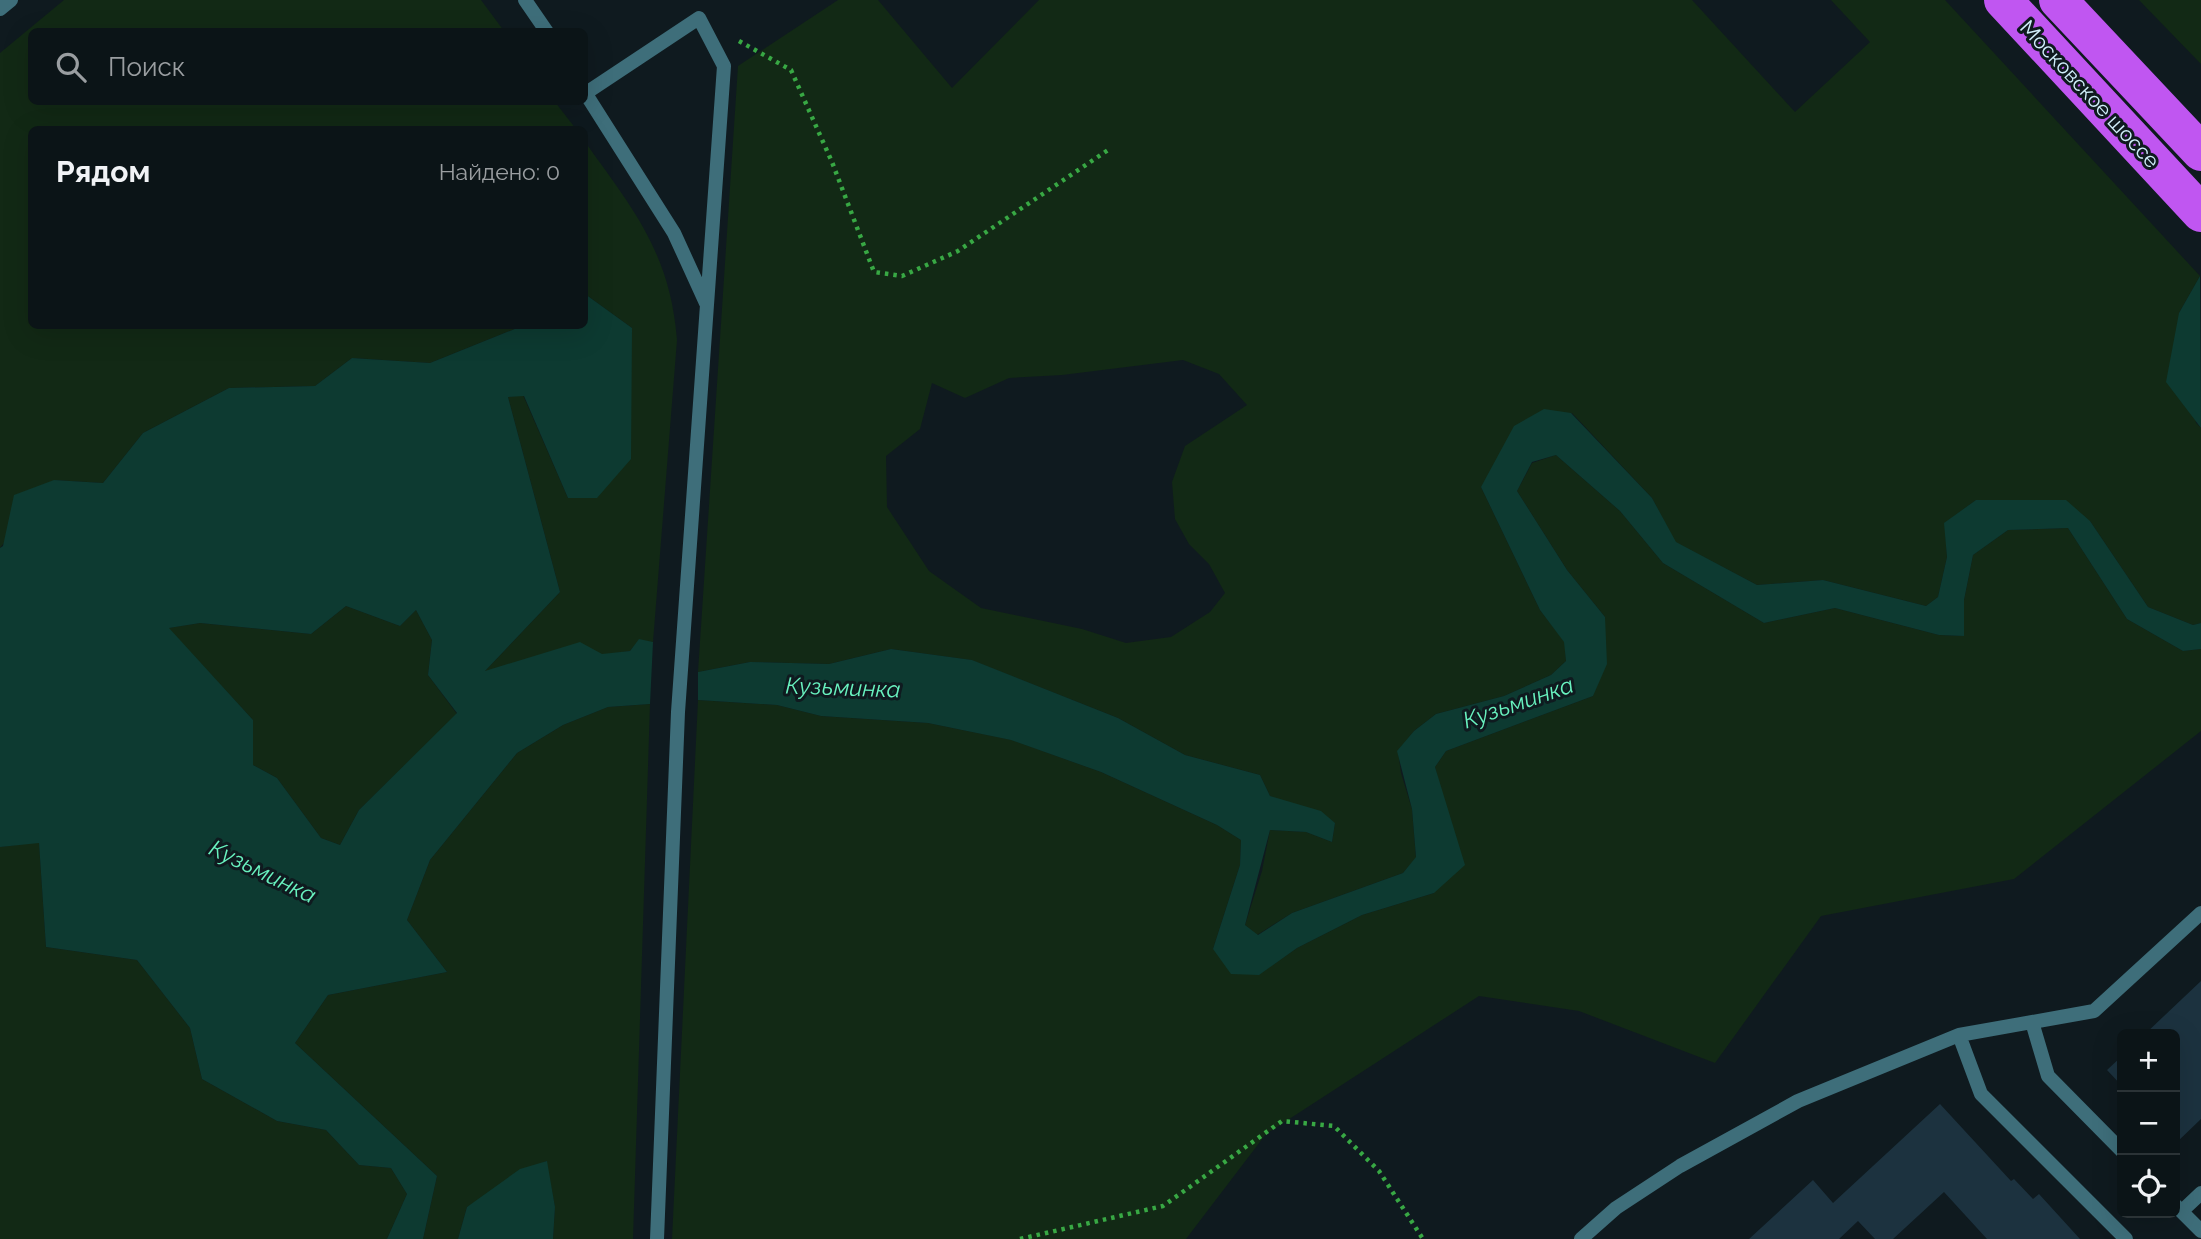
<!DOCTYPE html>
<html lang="ru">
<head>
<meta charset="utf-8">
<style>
	body { margin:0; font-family:Raleway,sans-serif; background:#192124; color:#f1f3f6 }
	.controls { position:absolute; right:21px; bottom:21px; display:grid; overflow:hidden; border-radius:10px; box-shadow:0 7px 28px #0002 }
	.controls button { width:63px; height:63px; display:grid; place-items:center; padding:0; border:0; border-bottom:2px solid #2b3336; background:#0b1417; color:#f1f3f6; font:35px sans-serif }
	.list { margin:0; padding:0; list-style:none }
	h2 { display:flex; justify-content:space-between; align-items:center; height:91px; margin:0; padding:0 28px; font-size:30px }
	h2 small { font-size:23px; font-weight:400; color:#9a9ea1 }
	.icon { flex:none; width:38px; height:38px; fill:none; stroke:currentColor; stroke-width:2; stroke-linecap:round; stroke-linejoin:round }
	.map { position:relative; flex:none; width:2201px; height:1239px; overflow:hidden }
	.search { position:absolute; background:#0b1417; box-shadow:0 7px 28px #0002; left:28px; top:28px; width:560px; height:77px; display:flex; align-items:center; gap:18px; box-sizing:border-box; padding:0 24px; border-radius:10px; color:#9a9ea1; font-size:26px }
	.panel { position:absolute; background:#0b1417; box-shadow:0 7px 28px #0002; left:28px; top:126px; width:560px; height:203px; border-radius:10px }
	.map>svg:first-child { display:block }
	.green { fill:#122915; fill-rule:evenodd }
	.water { fill:#0d3a31; fill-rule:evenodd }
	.building { fill:#1c323f }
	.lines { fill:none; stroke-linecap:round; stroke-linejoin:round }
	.path { stroke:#38a844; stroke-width:4.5; stroke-dasharray:3.5 5; stroke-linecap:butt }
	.lane { stroke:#3e6e7a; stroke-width:14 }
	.street { stroke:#3e6e7a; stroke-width:14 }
	.highway { stroke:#c056f1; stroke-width:38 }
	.labels { text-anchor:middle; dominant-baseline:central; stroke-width:6; stroke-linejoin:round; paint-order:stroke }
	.street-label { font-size:21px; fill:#d1effb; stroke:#0f1a1f }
	.water-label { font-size:23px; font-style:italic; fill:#68f2bf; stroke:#0f1a1f }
</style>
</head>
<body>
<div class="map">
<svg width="2201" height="1239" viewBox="0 0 2201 1239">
	<rect width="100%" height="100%" fill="#0f1a1f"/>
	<path class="green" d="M64,0H481L504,31L32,32V102H555L576,129L32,130V326H522L430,363L352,358L315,386L229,388L143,433L103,483L54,480L0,548V53Z
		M838,0H878L952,88L1039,0H1692L1795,112L1870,42L1831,0H1945L2200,276L2179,313L2196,423L2201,428V623L2193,625L2148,607L2090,521L1976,500L1945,523L1947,557L1938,597L1926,606L1823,580L1757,585L1675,542L1652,498L1572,413L1481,487L1540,610L1565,642L1566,661L1551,675L1504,696L1436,714L1414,731L1398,751L1401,773L1412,809L1416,858L1403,873L1292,913L1257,935L1245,925L1262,871L1270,830L1306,832L1332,842L1335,823L1270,796L1260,775L1185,755L1118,718L971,660L891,649L829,664L750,662L698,672L738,66ZM1183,360L1219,374L1247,405L1185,446L1172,482L1175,519L1189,544L1209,564L1225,593L1210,612L1171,637L1126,643L1082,629L981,608L929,571L887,507L886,456L920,429L932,383L965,398L1009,378L1062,375Z
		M2139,0H2201V64Z
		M585,142C634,210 670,253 677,340L653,642L639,640L630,651L484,672L560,592L508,397L523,395L568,498L632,328L585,294Z
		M1556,455L1620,511L1663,563L1764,623L1835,608L1939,635L1963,636L1964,600L1973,555L2008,530L2068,528L2127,619L2183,651L2201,649V731L2014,879L1821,916L1715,1063L1579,1011L1479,996L1266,1134L1186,1239H672L698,700L777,705L821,716L928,723L1012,740L1101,772L1217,825L1241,840L1240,865L1213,949L1258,975L1297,948L1362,915L1434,893L1444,803L1435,767L1446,751L1593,696L1605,617L1567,570L1517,491L1532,463Z
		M346,606L400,626L416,610L432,640L428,675L457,714L359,810L340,845L321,838L277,778L253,765V720L168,628L200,623L311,634Z
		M650,704L633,1239H553L555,1207L546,1161L467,1207L458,1239H423L437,1176L295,1043L328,995L447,972L407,920L430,860L517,753L563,725L608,707Z
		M39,842L46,947L137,960L190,1028L202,1079L277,1121L326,1130L359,1165L391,1168L407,1194L387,1239H0V847Z"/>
	<path class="water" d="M2200,276L2201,428L2166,382L2179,313Z
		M585,294L632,328L631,459L597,498H568L524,396L508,397L560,592L485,671L580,642L602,654L630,651L639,639L653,642L650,704L608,707L563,725L517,753L430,860L407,920L447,972L328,995L295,1043L437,1176L423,1239H387L407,1194L391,1168L359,1165L326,1130L277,1121L202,1079L190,1028L137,960L46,947L39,843L0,847V548L3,546L14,495L54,480L103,483L143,433L229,388L315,386L352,358L430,363L522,326H584ZM346,606L400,626L416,610L432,640L428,675L457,713L359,810L340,845L321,838L277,778L253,765V720L169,628L200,623L311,634Z
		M1544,409L1571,413L1652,498L1676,542L1757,585L1823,580L1926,606L1938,597L1947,557L1944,523L1976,500H2066L2090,521L2148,607L2193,625L2201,623V649L2183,651L2127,619L2068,528L2008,530L1973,555L1964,600V636L1939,635L1835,608L1764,623L1663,563L1620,511L1556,455L1532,462L1517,491L1567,570L1605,617L1607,664L1593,696L1446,751L1435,767L1465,865L1434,893L1362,915L1297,948L1259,975L1231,974L1213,949L1240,865L1241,840L1217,825L1101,772L1011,740L928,723L821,716L777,705L698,700V672L750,662L829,664L891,649L972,660L1118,718L1185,755L1260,775L1270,796L1321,811L1335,823L1332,842L1306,832L1270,830L1245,925L1258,935L1292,913L1403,873L1416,857L1412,809L1397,751L1414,731L1436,714L1504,696L1551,675L1566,661L1564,642L1540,610L1481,487L1514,426Z
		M547,1161L555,1207L553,1239H458L467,1207L520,1169Z"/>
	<path class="building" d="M2201,981V1119L2175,1144V1034H2145Z
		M2122,1056V1086L2107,1070Z
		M1940,1104L2011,1181L2014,1179L2033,1199L2039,1194L2080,1239H1987L1944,1192L1893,1239H1875L1858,1221L1839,1239H1749L1813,1180L1833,1203Z"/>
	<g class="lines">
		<path class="path" d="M739,41L791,70L832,162L874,272L902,276L958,251L1111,148
			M1020,1239L1163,1206L1282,1121L1334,1126L1379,1171L1423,1239"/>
		<path class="lane" d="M525,0L547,32
			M584,91L674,233L706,303
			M586,93L699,18L724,66L678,712L657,1239
			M2032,1022L2048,1076L2122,1151
			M1959,1035L1981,1094L2126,1239
			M2175,1205L2201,1231
			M2182,1211L2201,1193
			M1581,1239L1616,1208L1680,1166L1798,1101L1959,1035L2094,1011L2201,913"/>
		<path class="street" d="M0,9L11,0"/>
		<path class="highway" d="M2003,0L2201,213
			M2058,0L2201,152"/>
	</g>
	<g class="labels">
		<g class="street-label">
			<text transform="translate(2090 94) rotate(47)">Московское шоссе</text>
		</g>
		<g class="water-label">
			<text transform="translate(843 687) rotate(2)">Кузьминка</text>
			<text transform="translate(1518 702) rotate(-19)">Кузьминка</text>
			<text transform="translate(263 871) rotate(26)">Кузьминка</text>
		</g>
	</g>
</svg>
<div class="controls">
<button>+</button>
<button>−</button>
<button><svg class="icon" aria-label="locate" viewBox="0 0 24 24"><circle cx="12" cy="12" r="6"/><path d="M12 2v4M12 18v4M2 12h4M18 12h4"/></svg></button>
</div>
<div class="search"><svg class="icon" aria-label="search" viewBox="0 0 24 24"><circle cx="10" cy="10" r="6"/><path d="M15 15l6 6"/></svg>Поиск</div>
<section class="panel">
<h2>Рядом<small>Найдено: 0</small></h2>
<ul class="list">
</ul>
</section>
</div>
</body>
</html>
